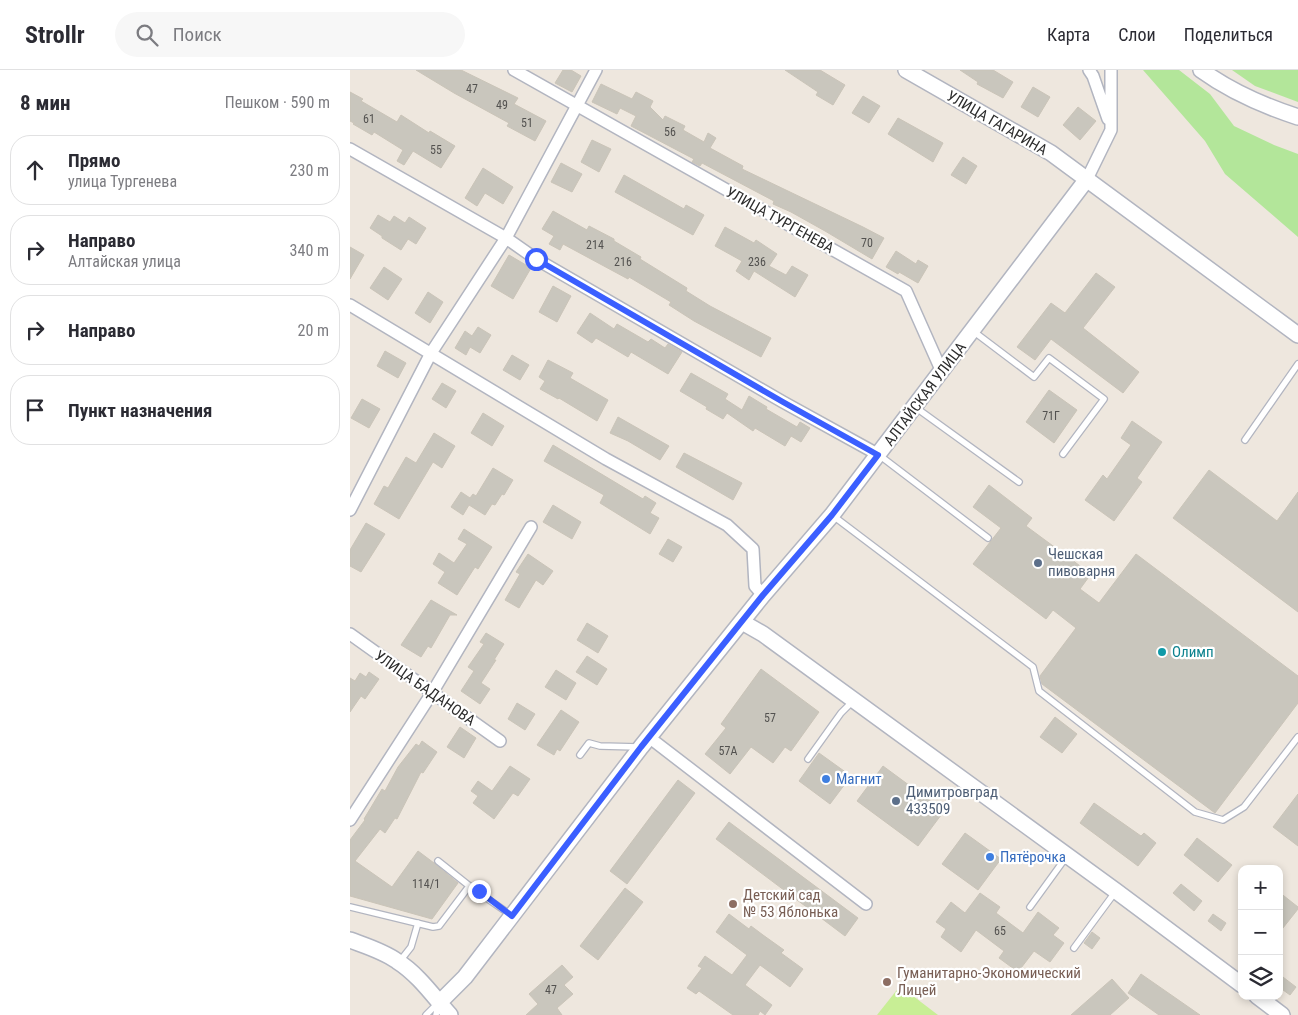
<!DOCTYPE html>
<html lang="ru">
<head>
<meta charset="utf-8">
<style>
	body { margin:0; font-family:"Roboto Condensed",sans-serif; background:#f7f7f7; color:#2b2b33 }
	.controls { position:absolute; right:15px; bottom:15px; display:grid; overflow:hidden; border-radius:10px; box-shadow:0 2px 8px #0003 }
	.controls button { width:45px; height:45px; display:grid; place-items:center; padding:0; border:0; border-bottom:1px solid #e1e1e2; background:#fff; color:#2b2b33; font:25px sans-serif }
	.stop { position:absolute; width:15px; height:15px; margin:-11px; border:4px solid #3b5fff; border-radius:50%; background:#fff }
	.stop.end { background:#3b5fff; border-color:#fff; box-shadow:0 1px 5px #0008 }
	.list { margin:0; padding:0; list-style:none }
	h2 { display:flex; justify-content:space-between; align-items:center; height:65px; margin:0; padding:0 20px; font-size:21px }
	h2 small { font-size:16px; font-weight:400; color:#7c7c81 }
	.list li { display:grid; grid-template-columns:32px 1fr auto; gap:15px; align-items:center; box-sizing:border-box; height:70px; margin:0 10px 10px; padding:0 10px; border:1px solid #e1e1e2; border-radius:20px }
	.list b { display:block; font-size:19px; white-space:nowrap }
	.list p { margin:0; font-size:16px; white-space:nowrap; color:#7c7c81 }
	.list em { font-size:16px; font-style:normal; color:#7c7c81 }
	.icon { flex:none; width:28px; height:28px; fill:none; stroke:currentColor; stroke-width:2; stroke-linecap:round; stroke-linejoin:round }
	.map { position:relative; flex:none; width:948px; height:945px; overflow:hidden }
	header { display:flex; align-items:center; gap:30px; box-sizing:border-box; height:70px; padding:0 25px; background:#fff; border-bottom:1px solid #e1e1e2 }
	header strong { font-size:24px }
	nav { display:flex; gap:28px; margin-inline-start:auto; font-size:18px }
	.search { width:350px; height:45px; background:#f7f7f7; display:flex; align-items:center; gap:12px; box-sizing:border-box; padding:0 18px; border-radius:28px; color:#7c7c81; font-size:19px }
	main { display:flex }
	aside { flex:1; background:#fff }
	.map>svg:first-child { display:block }
	.green { fill:#b3e69a }
	.pitch { fill:#c8ee95 }
	.building { fill:#c9c6bd; stroke:#cac4b8 }
	.lines { fill:none; stroke-linecap:round; stroke-linejoin:round }
	.lane-casing { stroke:#b2b5c0; stroke-width:8 }
	.street-casing { stroke:#b2b5c0; stroke-width:14 }
	.secondary-casing { stroke:#b2b5c0; stroke-width:18 }
	.lane { stroke:#fff; stroke-width:5.5 }
	.street { stroke:#fff; stroke-width:11 }
	.secondary { stroke:#fff; stroke-width:15 }
	.route { stroke:#3b5fff; stroke-width:6 }
	.service-dot { fill:#5c6f8a; stroke:#fff; stroke-width:2 }
	.culture-dot { fill:#0f9aa8; stroke:#fff; stroke-width:2 }
	.shop-dot { fill:#3f7fe0; stroke:#fff; stroke-width:2 }
	.education-dot { fill:#8d6e63; stroke:#fff; stroke-width:2 }
	.labels { text-anchor:middle; dominant-baseline:central; stroke-width:4.5; stroke-linejoin:round; paint-order:stroke }
	.number-label { font-size:12px; fill:#535250 }
	.street-label { font-size:15px; fill:#2c2c2c; stroke:#fff }
	.service-label { font-size:15px; fill:#4e5e75; stroke:#fff; text-anchor:start }
	.culture-label { font-size:15px; fill:#0d838f; stroke:#fff; text-anchor:start }
	.shop-label { font-size:15px; fill:#366cbe; stroke:#fff; text-anchor:start }
	.education-label { font-size:15px; fill:#785e54; stroke:#fff; text-anchor:start }
</style>
</head>
<body>
<header>
<strong>Strollr</strong>
<div class="search"><svg class="icon" aria-label="search" viewBox="0 0 24 24"><circle cx="10" cy="10" r="6"/><path d="M15 15l6 6"/></svg>Поиск</div>
<nav><a>Карта</a><a>Слои</a><a>Поделиться</a></nav>
</header>
<main>
<aside>
<h2>8 мин<small>Пешком · 590 m</small></h2>
<ul class="list">
<li><svg class="icon" aria-label="ahead" viewBox="0 0 24 24"><path d="M12 20V5M6 11l6-6 6 6"/></svg><div><b>Прямо</b><p>улица Тургенева</p></div><em>230 m</em></li>
<li><svg class="icon" aria-label="right" viewBox="0 0 24 24"><path d="M7 20v-9h11M14 6l5 5-5 5"/></svg><div><b>Направо</b><p>Алтайская улица</p></div><em>340 m</em></li>
<li><svg class="icon" aria-label="right" viewBox="0 0 24 24"><path d="M7 20v-9h11M14 6l5 5-5 5"/></svg><div><b>Направо</b></div><em>20 m</em></li>
<li><svg class="icon" aria-label="arrive" viewBox="0 0 24 24"><path d="M6 21V4h12l-3 4 3 4H6"/></svg><div><b>Пункт назначения</b></div></li>
</ul>
</aside>
<div class="map">
<svg width="948" height="945" viewBox="0 0 948 945">
	<rect width="100%" height="100%" fill="#eee7de"/>
	<path class="green" d="M793,0H829L860,24L884,56L924,75L948,84V167L875,104L855,71Z
		M882,0H948V32L905,16Z"/>
	<path class="pitch" d="M550,916L588,945H527Z"/>
	<path class="building" d="M66,0H111L168,28L164,34L196,51L185,71L157,56L159,53L104,23Z
		M213,0H221L231,6L222,22L205,13Z
		M435,0H470L495,15L483,35L466,25L468,22Z
		M610,0H643L663,12L653,28L627,14L628,12Z
		M251,14L282,29L286,22L303,31L300,37L313,50L315,46L335,56L333,60L354,72L358,63L366,68L360,78L393,96L392,99L513,157L534,168L522,189L475,161L441,142L423,134L424,131L352,93L350,96L342,92L344,89L281,56L286,46L270,38L267,44L242,32Z
		M683,17L700,27L688,47L671,37Z
		M0,22L13,29L11,31L47,52L51,45L79,63L80,61L105,76L91,98L63,81L54,95L47,91L53,80L24,62L22,65L3,54L4,53L0,51Z
		M513,26L530,36L519,53L502,43Z
		M728,37L746,51L730,70L713,55Z
		M548,48L593,73L583,92L538,64Z
		M242,70L261,79L249,102L231,92Z
		M613,87L627,96L616,114L601,105Z
		M211,93L232,104L222,122L201,112Z
		M133,98L163,117L153,134L135,123L127,136L115,128Z
		M274,105L334,139L336,135L354,145L343,165L265,122Z
		M203,141L237,160L239,156L264,169V171L291,187L290,189L337,218L336,221L360,236L421,268L411,287L344,251L319,235L321,232L279,207L278,209L213,174L210,180L199,174L204,166L192,159Z
		M28,145L40,152L44,146L55,153L59,147L76,158L66,174L58,169L51,180L32,168V166L20,158Z
		M375,157L404,173L406,170L427,184L419,196L436,205L442,196L458,205L445,227L404,201L399,210L386,201L392,191L365,176Z
		M0,177L14,185L0,209Z
		M546,181L566,194L568,190L578,196L568,213L549,202L548,204L536,197Z
		M159,185L181,198L163,229L141,216Z
		M34,197L52,209L38,230L20,218Z
		M746,203L765,217L733,258L789,302L773,323L701,269L685,290L667,277L701,233L715,243Z
		M203,216L221,226L207,252L189,242Z
		M78,222L93,232L80,253L65,243Z
		M240,243L264,259L267,254L298,272L301,269L315,278L318,274L332,282L318,304L281,282L278,287L246,268L242,273L227,263Z
		M128,257L141,265L130,283L120,277L116,285L105,278L115,261L122,266Z
		M35,281L56,293L48,308L27,296Z
		M162,285L179,295L170,310L153,300Z
		M198,290L223,303L220,308L258,330L247,351L209,328L208,329L190,319L195,311L189,307Z
		M341,303L378,324L375,329L392,340L399,326L417,337L416,339L447,357L450,352L460,358L451,372L441,366L435,376L405,358L403,361L377,343L373,349L356,339L357,337L330,321Z
		M92,313L106,321L96,338L82,329Z
		M699,320L727,340L704,373L676,352Z
		M12,329L30,339L19,358L1,348Z
		M133,343L154,356L142,376L121,363Z
		M268,347L319,376L310,390L278,371L260,363Z
		M782,351L812,372L787,408L792,412L764,451L735,430L753,405L757,409L781,375L771,368Z
		M84,363L105,376L92,398L83,392L49,449L24,434L34,416L38,418L56,387L66,393Z
		M203,375L293,429L295,426L306,433L300,443L309,448L300,464L250,433L254,425L194,391Z
		M334,383L392,413L383,430L326,397Z
		M143,398L163,410L154,425L152,424L145,435L142,434L135,445L119,435L113,445L101,437L111,422L120,428L123,424L126,426Z
		M859,400L927,451L948,422V542L823,448Z
		M639,415L682,448L676,456L741,504L730,519L749,533L786,484L948,606V633L865,743L692,614L690,606L726,558L703,540L696,549L623,494L651,458L623,437Z
		M203,435L231,452L222,469L193,452Z
		M16,453L35,464L11,502L0,496V480Z
		M114,459L142,477L128,499L125,497L107,525L88,513L95,502L83,494L89,483L104,493L117,474L108,469Z
		M318,469L332,477L323,492L309,484Z
		M178,484L203,501L193,515L186,510L169,538L155,530L170,504L166,502Z
		M81,530L107,545H100L81,578L78,576L71,587L51,575Z
		M237,553L258,566L248,583L227,570Z
		M136,563L154,574L144,590H146L131,613L140,619L130,634L111,621L124,601L118,597L134,574L130,572Z
		M237,586L257,599L247,615L226,602Z
		M411,599L469,642L441,681L435,677L423,693L401,677L380,704L355,684L376,658L371,654Z
		M206,600L226,613L216,630L195,617Z
		M19,602L29,609L15,629L11,626L0,642V608L5,611L10,603L16,607Z
		M167,633L185,644L175,660L158,649Z
		M211,640L229,652L210,681L207,679L204,685L187,675Z
		M705,647L727,664L712,683L690,667Z
		M110,657L126,668L114,688L97,677Z
		M72,671L87,682L73,703L71,702L47,749L45,748L35,763L30,759L5,791L42,817L68,781L84,793L108,813L82,849L0,826V770L15,750L14,749L32,719L35,721L48,697L66,674L69,676Z
		M469,683L501,706L480,734L449,711Z
		M160,696L180,709L168,726L163,723L144,749L123,733L128,726L121,721L128,711L142,721Z
		M533,696L594,741L568,776L507,731Z
		M328,710L345,723L277,814L260,801Z
		M948,724V776L923,757Z
		M744,733L791,766L794,763L806,773L788,796L730,753Z
		M379,752L508,848L495,866L366,769Z
		M615,763L651,789L628,820L592,794Z
		M847,768L882,795L868,812L834,785Z
		M831,814L852,831L844,841L823,823Z
		M275,818L293,832L248,890L230,876Z
		M929,822L948,837V839L929,863Z
		M630,823L650,837L646,843L673,863L688,842L709,858L703,865L714,873L700,892L684,881L668,902L649,888L654,881L626,860L611,882L591,867L596,859L586,852L601,832L615,843Z
		M379,844L399,859L401,856L413,865L434,880L431,883L453,899L440,917L410,895L395,915L422,935L415,945L410,941L408,945H383L349,921L346,924L337,918L352,898L348,896L355,886L382,905L397,885L366,862Z
		M863,844L876,853L871,861L858,851Z
		M742,862L750,868L742,879L734,873Z
		M212,895L223,907L214,915L223,924L207,938L212,945H176L188,934L179,924Z
		M791,904L850,945H809L778,923Z
		M929,904L946,917L940,925L929,917Z
		M762,909L779,928L760,945H721Z"/>
	<g class="lines">
		<g class="lane-casing">
			<path id="lane" d="M623,261L684,307L699,288L754,329L713,384
				M565,337L669,412
				M895,370L948,294
				M529,385L638,468
				M482,445L683,597L689,621L845,742L873,750L894,737L948,667
				M230,685L239,673L250,676L289,677
				M458,689L491,643L503,631
				M88,791L122,818
				M0,837L83,857L89,856L117,819L122,818L161,845
				M680,837L717,786
				M724,878L766,821
				M50,891L61,877L68,853
				M76,945L87,934
				M86,945L88,935"/>
		</g>
		<g class="street-casing">
			<path id="street" d="M164,0L556,221L592,302
				M739,0L743,6L758,49
				M0,79L156,168L186,189L433,332L529,385
				M737,109L761,60V0
				M0,235L256,389L377,455L403,479L405,516L413,525
				M0,440L81,283L156,168L246,0
				M0,564L150,671
				M300,668L516,834
				M0,750L82,623L181,457"/>
		</g>
		<g class="secondary-casing">
			<path id="secondary" d="M556,0L701,83L948,265
				M851,0C880,21 914,36 948,47
				M392,552L413,564L766,821L892,915
				M0,870C16,876 33,881 47,891C68,904 84,927 100,945
				M907,926L932,945
				M89,933L115,907L291,677L413,525L482,445L737,109"/>
		</g>
		<use href="#lane" class="lane"/>
		<use href="#street" class="street"/>
		<use href="#secondary" class="secondary"/>
	</g>
	<g class="lines">
		<path class="route" d="M129,821L162,846L291,677L413,525L482,445L528,385L433,332L186,189"/>
	</g>
	<g class="service-dot">
		<circle cx="688" cy="493" r="5"/>
		<circle cx="546" cy="731" r="5"/>
	</g>
	<circle class="culture-dot" cx="812" cy="582" r="5"/>
	<g class="shop-dot">
		<circle cx="476" cy="709" r="5"/>
		<circle cx="640" cy="787" r="5"/>
	</g>
	<g class="education-dot">
		<circle cx="383" cy="834" r="5"/>
		<circle cx="537" cy="912" r="5"/>
	</g>
	<g class="labels">
		<g class="number-label">
			<text x="122" y="19">47</text>
			<text x="152" y="35">49</text>
			<text x="19" y="49">61</text>
			<text x="177" y="53">51</text>
			<text x="320" y="62">56</text>
			<text x="86" y="80">55</text>
			<text x="517" y="173">70</text>
			<text x="245" y="175">214</text>
			<text x="273" y="192">216</text>
			<text x="407" y="192">236</text>
			<text x="701" y="346">71Г</text>
			<text x="420" y="648">57</text>
			<text x="378" y="681">57А</text>
			<text x="76" y="814">114/1</text>
			<text x="650" y="861">65</text>
			<text x="201" y="920">47</text>
		</g>
		<g class="street-label">
			<text transform="translate(647 53) rotate(30)">УЛИЦА ГАГАРИНА</text>
			<text transform="translate(430 150) rotate(29)">УЛИЦА ТУРГЕНЕВА</text>
			<text transform="translate(575 324) rotate(-53)">АЛТАЙСКАЯ УЛИЦА</text>
			<text transform="translate(75 618) rotate(35)">УЛИЦА БАДАНОВА</text>
		</g>
		<g class="service-label">
			<text x="698" y="484">Чешская<tspan x="698" dy="17">пивоварня</tspan></text>
			<text x="556" y="722">Димитровград<tspan x="556" dy="17">433509</tspan></text>
		</g>
		<g class="culture-label">
			<text x="822" y="582">Олимп</text>
		</g>
		<g class="shop-label">
			<text x="486" y="709">Магнит</text>
			<text x="650" y="787">Пятёрочка</text>
		</g>
		<g class="education-label">
			<text x="393" y="825">Детский сад<tspan x="393" dy="17">№ 53 Яблонька</tspan></text>
			<text x="547" y="903">Гуманитарно-Экономический<tspan x="547" dy="17">Лицей</tspan></text>
		</g>
	</g>
</svg>
<div class="controls">
<button>+</button>
<button>−</button>
<button><svg class="icon" aria-label="layers" viewBox="0 0 24 24"><path d="M12 4l9 5-9 5-9-5zM3 14l9 5 9-5"/></svg></button>
</div>
<div class="stop" style="left:186px;top:189px"></div>
<div class="stop end" style="left:129px;top:821px"></div>
</div>
</main>
</body>
</html>
